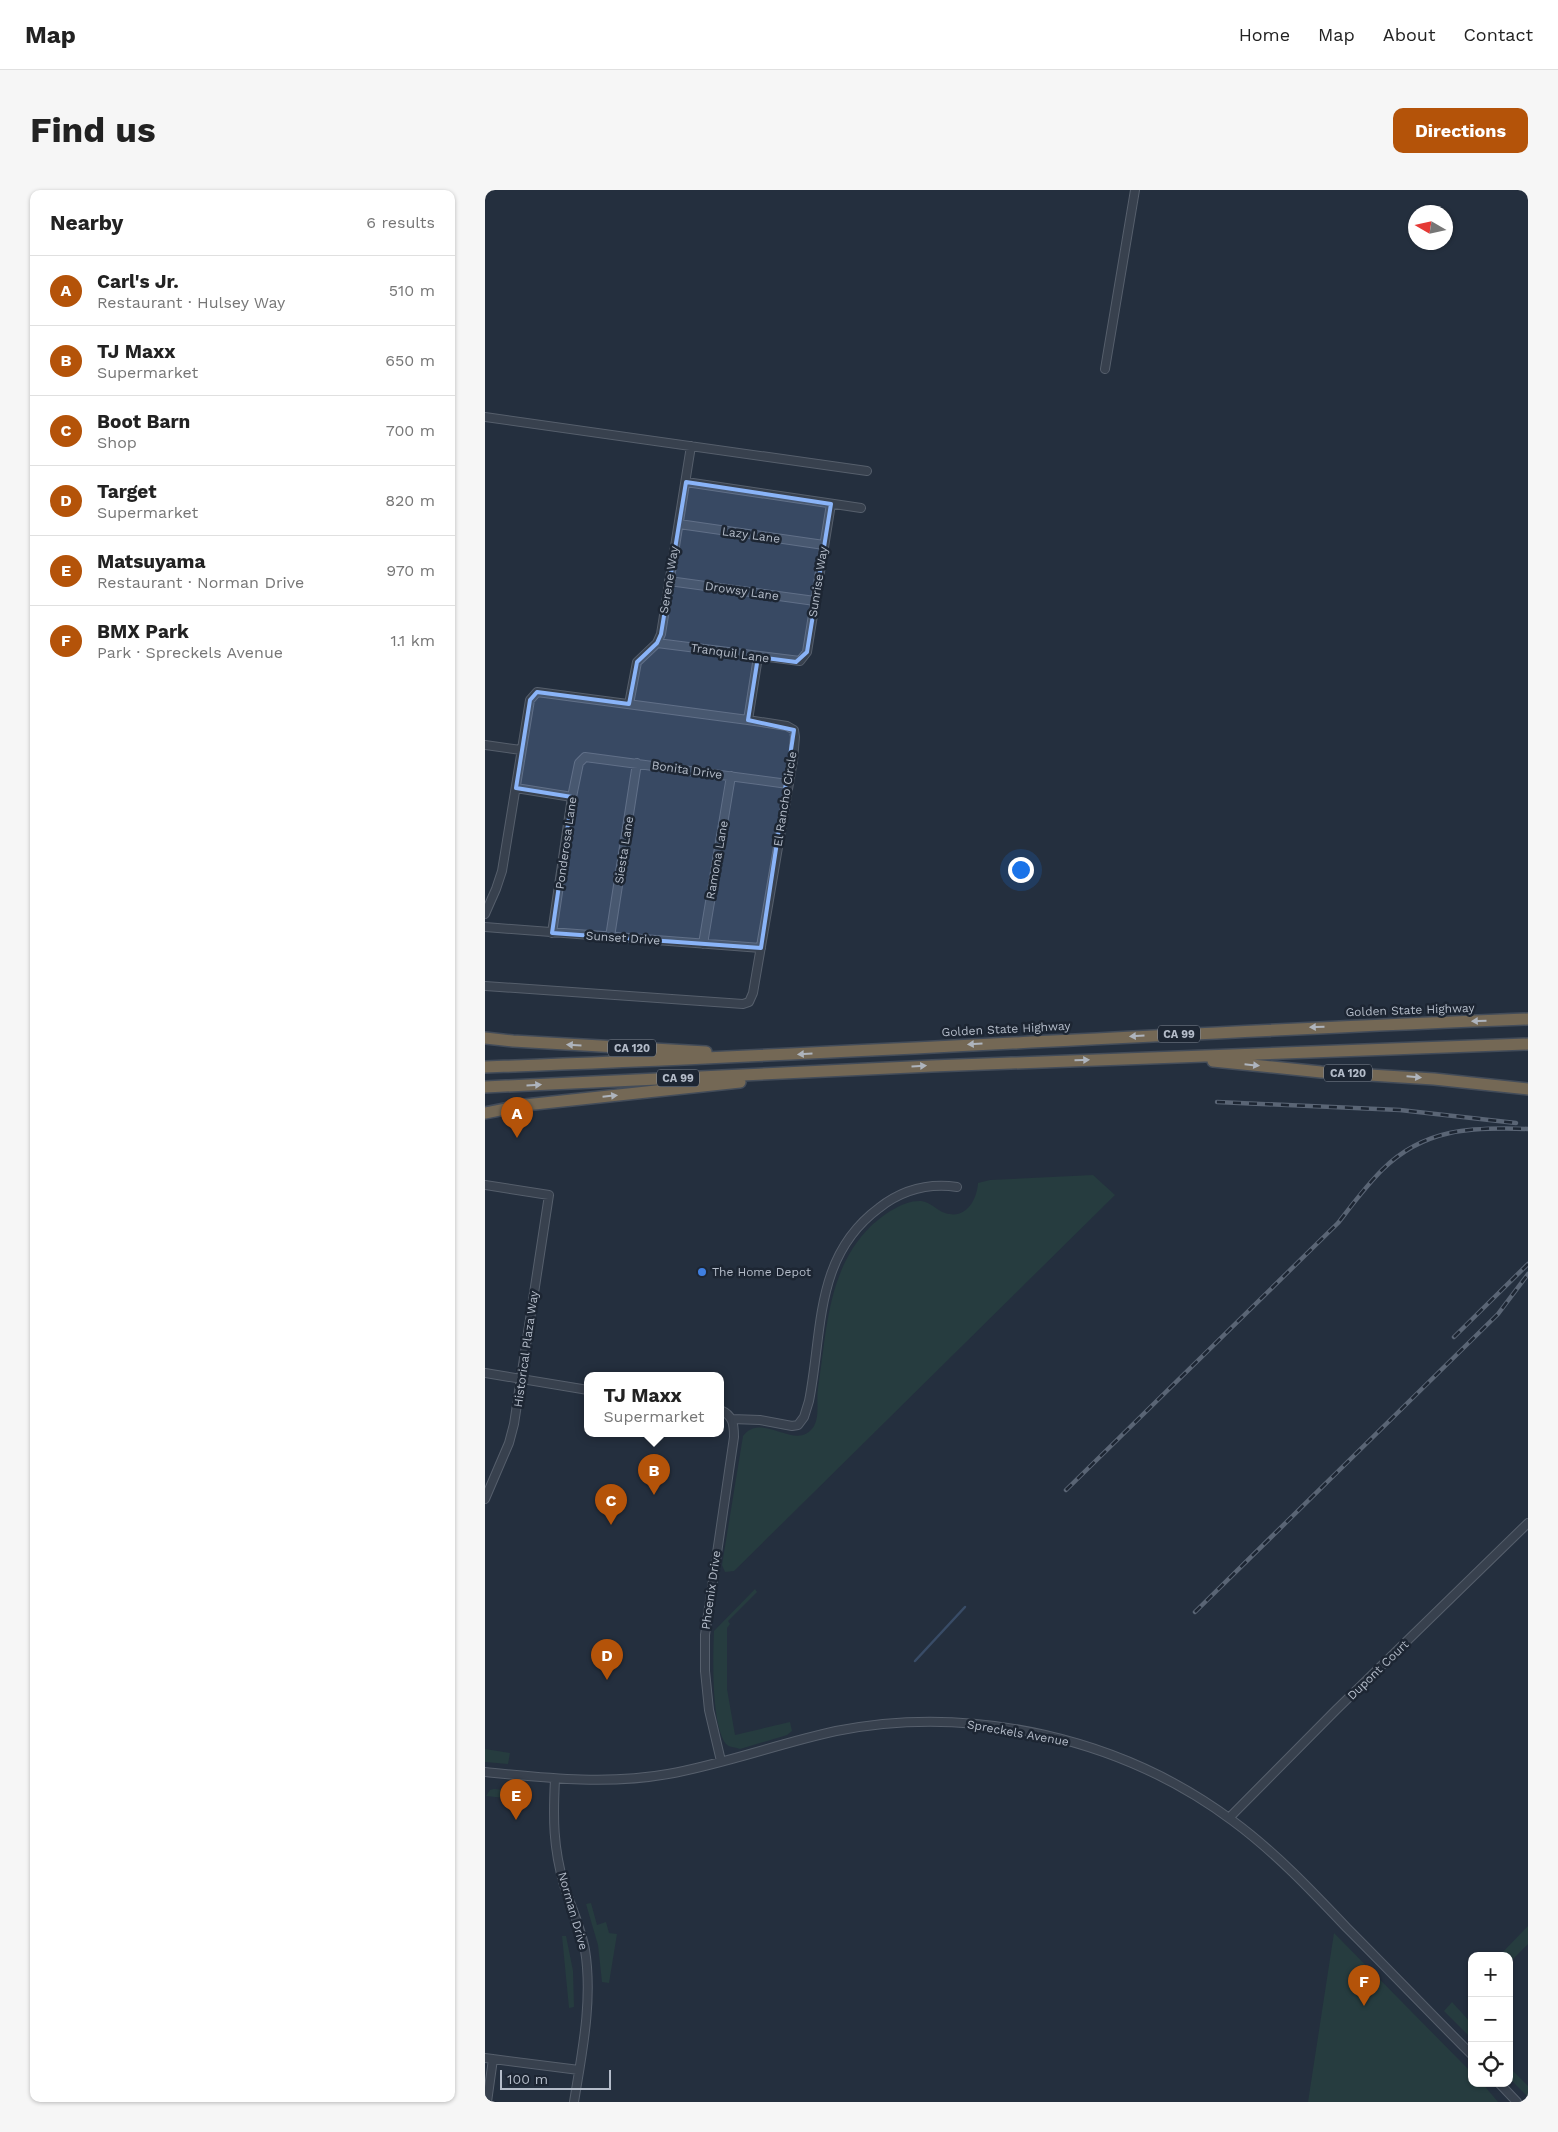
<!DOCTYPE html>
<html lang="en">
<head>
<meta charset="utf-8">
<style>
	body { margin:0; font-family:"Work Sans",sans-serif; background:#f6f6f6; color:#222 }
	.controls { position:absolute; right:15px; bottom:15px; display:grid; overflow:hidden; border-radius:10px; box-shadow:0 1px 4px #0004 }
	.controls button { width:45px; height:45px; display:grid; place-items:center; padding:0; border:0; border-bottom:1px solid #e0e0e0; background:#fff; color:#222; font:25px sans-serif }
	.compass { position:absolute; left:923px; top:15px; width:45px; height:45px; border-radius:50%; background:#fff; box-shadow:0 1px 4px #0004; rotate:279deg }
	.scale { position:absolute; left:15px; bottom:12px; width:111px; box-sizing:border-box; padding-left:5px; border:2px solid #b4bcc9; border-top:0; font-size:14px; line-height:18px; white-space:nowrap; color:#b4bcc9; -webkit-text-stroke:4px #1d2633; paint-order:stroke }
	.you { position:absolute; left:535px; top:679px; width:18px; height:18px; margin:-12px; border:4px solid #fff; border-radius:50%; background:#1a73e8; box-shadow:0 0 0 8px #1a73e833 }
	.badge { display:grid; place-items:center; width:32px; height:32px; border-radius:50%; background:#b45309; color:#fff; font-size:16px; font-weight:700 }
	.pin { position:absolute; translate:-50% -41px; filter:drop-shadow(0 1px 2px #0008) }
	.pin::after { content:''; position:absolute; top:26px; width:18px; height:15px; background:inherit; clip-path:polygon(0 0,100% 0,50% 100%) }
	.popup { position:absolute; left:99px; top:1182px; width:140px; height:65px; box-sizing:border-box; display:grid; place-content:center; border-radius:10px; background:#fff; filter:drop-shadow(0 1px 4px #0005); font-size:16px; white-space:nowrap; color:#767676 }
	.popup b { font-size:19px; color:#222 }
	.popup::after { content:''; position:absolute; left:50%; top:100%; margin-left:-10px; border:10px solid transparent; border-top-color:#fff }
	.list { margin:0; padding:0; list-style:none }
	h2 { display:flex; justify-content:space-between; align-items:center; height:65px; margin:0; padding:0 20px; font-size:21px }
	h2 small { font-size:16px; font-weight:400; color:#767676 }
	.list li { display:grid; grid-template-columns:32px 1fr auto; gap:15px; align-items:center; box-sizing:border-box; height:70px; padding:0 20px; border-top:1px solid #e0e0e0 }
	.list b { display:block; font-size:19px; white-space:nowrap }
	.list p { margin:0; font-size:16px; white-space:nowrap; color:#767676 }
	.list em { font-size:16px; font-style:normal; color:#767676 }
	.icon { flex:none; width:28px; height:28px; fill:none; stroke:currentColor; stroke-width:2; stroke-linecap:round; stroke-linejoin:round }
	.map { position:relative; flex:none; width:1043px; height:1912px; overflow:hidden; border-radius:10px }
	header { display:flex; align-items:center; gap:30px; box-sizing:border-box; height:70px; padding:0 25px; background:#fff; border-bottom:1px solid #e0e0e0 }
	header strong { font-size:24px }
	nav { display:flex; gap:28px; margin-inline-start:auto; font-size:18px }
	.intro { display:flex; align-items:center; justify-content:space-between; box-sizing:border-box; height:120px; padding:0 30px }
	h1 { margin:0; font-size:35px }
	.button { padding:12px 22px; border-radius:10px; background:#b45309; color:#fff; font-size:18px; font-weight:700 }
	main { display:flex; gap:30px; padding:0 30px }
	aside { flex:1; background:#fff; border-radius:10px; box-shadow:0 1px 4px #0004 }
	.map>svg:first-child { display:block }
	.green { fill:#263c3f }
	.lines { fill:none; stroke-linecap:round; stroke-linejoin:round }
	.stream { stroke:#394c67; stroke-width:2.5 }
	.minor-casing { stroke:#565f6c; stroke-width:10 }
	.highway-casing { stroke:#434c59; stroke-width:14 }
	.minor { stroke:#38414e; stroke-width:8 }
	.highway { stroke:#746855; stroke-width:11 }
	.rail-casing { stroke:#5a6575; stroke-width:4.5 }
	.rail { stroke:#1d2633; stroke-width:2.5; stroke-dasharray:8; stroke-linecap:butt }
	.oneway { fill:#aeb4bd }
	.marked { fill:#8ab4f8; fill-opacity:0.2; stroke:#8ab4f8; stroke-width:4; stroke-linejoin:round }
	.shop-dot { fill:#3f7fe0; stroke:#1d2633; stroke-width:2 }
	.labels { text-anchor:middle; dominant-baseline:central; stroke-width:5; stroke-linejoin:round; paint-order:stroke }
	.shield { fill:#1d2633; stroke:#878f9c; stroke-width:1 }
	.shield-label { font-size:11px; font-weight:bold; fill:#b4bcc9 }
	.street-label { font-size:12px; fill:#b4bcc9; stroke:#1d2633 }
	.poi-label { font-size:12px; fill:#b4bcc9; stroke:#1d2633; text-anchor:start }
</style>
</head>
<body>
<header>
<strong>Map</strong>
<nav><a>Home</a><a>Map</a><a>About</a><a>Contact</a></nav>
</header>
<div class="intro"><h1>Find us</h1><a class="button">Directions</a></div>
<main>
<aside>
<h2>Nearby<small>6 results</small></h2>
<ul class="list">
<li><span class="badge">A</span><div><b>Carl's Jr.</b><p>Restaurant · Hulsey Way</p></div><em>510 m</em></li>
<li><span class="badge">B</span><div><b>TJ Maxx</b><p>Supermarket</p></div><em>650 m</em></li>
<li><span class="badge">C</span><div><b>Boot Barn</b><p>Shop</p></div><em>700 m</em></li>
<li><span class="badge">D</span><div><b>Target</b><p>Supermarket</p></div><em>820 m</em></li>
<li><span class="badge">E</span><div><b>Matsuyama</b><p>Restaurant · Norman Drive</p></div><em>970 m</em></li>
<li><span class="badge">F</span><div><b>BMX Park</b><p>Park · Spreckels Avenue</p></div><em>1.1 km</em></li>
</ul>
</aside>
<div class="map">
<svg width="1043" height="1912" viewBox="0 0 1043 1912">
	<rect width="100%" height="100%" fill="#242f3e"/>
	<path class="green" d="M608,985L630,1005L249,1381L240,1382L237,1375L258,1246C277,1220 312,1264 329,1236C335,1225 331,1210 333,1198C342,1141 342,1079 386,1036C399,1024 419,1010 436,1011C446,1012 451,1020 460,1023C481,1030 492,1010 493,993L505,990Z
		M270,1399L272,1402L243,1431L245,1434L242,1438V1499L250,1545L305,1532L307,1541L302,1545L255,1559C251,1557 245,1558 241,1554C226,1535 228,1466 229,1441Z
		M0,1559L25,1563L23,1574L0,1572Z
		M9,1599L47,1603V1604L29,1609L1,1606L5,1600Z
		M106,1713L112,1735L121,1732L124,1743L132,1744L124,1793L117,1792L113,1755L101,1714Z
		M1043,1736V1754L1024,1773V1766H1014Z
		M849,1743L987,1883V1893H997L1013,1912H823Z
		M77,1746H81L88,1781L89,1817L84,1818Z
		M967,1812L987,1834V1849L959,1821Z
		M1024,1877L1043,1896V1907L1024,1888Z"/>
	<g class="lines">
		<path class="stream" d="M430,1471L480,1417"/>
		<g class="minor-casing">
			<path id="minor" d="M620,179L650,0
				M0,227L382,281
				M201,292L376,318
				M194,334L339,355
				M184,391L330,411
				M172,453L315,471L322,462L346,314
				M144,514L152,472L172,453L176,444L206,256
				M263,530L273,467
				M0,555L36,560
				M31,598L87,607
				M0,724L11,699L17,681L45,510L52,502L263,530L302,536L309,540L310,547L308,570L268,803L264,812L258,814L0,796
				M0,737L276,758
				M67,743L87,607L94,573L100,567L303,594
				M125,747L152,573
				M218,754L246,586
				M0,995L64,1005L29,1234L24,1253L0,1309
				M0,1183L103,1200
				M235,1220C248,1225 249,1234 249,1247L220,1445V1481L224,1520L236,1571
				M247,1229L275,1230L307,1236L313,1235L319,1227L324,1211C338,1140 329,1066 394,1018C417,1000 444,993 472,997
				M0,1582C61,1588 122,1595 183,1584C240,1574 295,1553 351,1541C487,1514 637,1548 748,1631C790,1662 826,1700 862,1738C904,1780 945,1823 987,1865
				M70,1589C68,1628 68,1657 79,1695C86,1717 96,1738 100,1760C108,1810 97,1863 89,1912
				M744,1628L851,1520L1043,1333
				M0,1868L94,1880
				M1014,1893L1032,1912
				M2,1912L8,1869"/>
		</g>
		<g class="highway-casing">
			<path id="highway" d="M0,848L28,851L221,862
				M728,871L836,882L949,889L1043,899
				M0,877C348,865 695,842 1043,829
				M0,897L447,876L1043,854
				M0,923L40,915L255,892"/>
		</g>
		<use href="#minor" class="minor"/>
		<use href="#highway" class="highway"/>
		<g class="rail-casing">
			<path id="rail" d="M732,912L915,920L1031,933
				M969,1147L1043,1074
				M581,1300L853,1033C867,1015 881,996 897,980C939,938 987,937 1043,939
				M710,1422L1013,1124L1043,1084"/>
		</g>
		<use href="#rail" class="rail"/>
	</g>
	<defs><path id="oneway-solid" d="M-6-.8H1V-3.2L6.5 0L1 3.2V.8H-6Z" transform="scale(1.25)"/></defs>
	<g class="oneway">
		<use href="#oneway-solid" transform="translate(994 831) rotate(178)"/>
		<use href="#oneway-solid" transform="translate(832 837) rotate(178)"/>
		<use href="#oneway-solid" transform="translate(652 846) rotate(177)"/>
		<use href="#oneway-solid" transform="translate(490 854) rotate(177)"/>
		<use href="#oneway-solid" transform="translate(89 855) rotate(-177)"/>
		<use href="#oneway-solid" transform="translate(320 864) rotate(177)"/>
		<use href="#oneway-solid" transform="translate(597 870) rotate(-2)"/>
		<use href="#oneway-solid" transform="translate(767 875) rotate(6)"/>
		<use href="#oneway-solid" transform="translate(434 876) rotate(-3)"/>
		<use href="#oneway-solid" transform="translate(929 887) rotate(5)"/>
		<use href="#oneway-solid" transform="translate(49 895) rotate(-3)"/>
		<use href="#oneway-solid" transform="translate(125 906) rotate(-6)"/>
	</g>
	<path class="marked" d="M201,292L346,314L322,462L311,472L273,467L263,530L309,540L276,758L67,743L87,607L31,598L45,510L52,502L144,514L152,472L172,453L176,444Z"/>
	<circle class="shop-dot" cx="217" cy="1082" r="5"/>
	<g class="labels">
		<g class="shield">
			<rect x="673" y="835.5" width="42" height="17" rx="4"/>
			<rect x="123" y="849.5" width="48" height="17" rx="4"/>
			<rect x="839" y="874.5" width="48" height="17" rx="4"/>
			<rect x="172" y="879.5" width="42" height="17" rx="4"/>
		</g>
		<g class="shield-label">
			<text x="694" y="844">CA 99</text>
			<text x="147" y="858">CA 120</text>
			<text x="863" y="883">CA 120</text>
			<text x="193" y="888">CA 99</text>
		</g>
		<g class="street-label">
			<text transform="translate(266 345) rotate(8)">Lazy Lane</text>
			<text transform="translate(184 390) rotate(-81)">Serene Way</text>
			<text transform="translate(333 392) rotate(-81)">Sunrise Way</text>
			<text transform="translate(257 401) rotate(8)">Drowsy Lane</text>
			<text transform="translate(245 463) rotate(8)">Tranquil Lane</text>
			<text transform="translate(202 580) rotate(8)">Bonita Drive</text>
			<text transform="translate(300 609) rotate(-81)">El Rancho Circle</text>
			<text transform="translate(81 653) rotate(-82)">Ponderosa Lane</text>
			<text transform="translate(139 660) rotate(-81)">Siesta Lane</text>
			<text transform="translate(232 670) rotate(-80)">Ramona Lane</text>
			<text transform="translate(138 748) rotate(4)">Sunset Drive</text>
			<text transform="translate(925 820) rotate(-2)">Golden State Highway</text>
			<text transform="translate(521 839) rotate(-3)">Golden State Highway</text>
			<text transform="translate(41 1159) rotate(-82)">Historical Plaza Way</text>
			<text transform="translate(226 1400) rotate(-82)">Phoenix Drive</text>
			<text transform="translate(893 1480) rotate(-44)">Dupont Court</text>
			<text transform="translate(533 1543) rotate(10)">Spreckels Avenue</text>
			<text transform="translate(88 1721) rotate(74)">Norman Drive</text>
		</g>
		<g class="poi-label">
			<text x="227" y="1082">The Home Depot</text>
		</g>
	</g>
</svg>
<div class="controls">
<button>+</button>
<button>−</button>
<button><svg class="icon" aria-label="locate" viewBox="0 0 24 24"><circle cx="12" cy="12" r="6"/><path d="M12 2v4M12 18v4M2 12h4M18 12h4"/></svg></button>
</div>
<svg class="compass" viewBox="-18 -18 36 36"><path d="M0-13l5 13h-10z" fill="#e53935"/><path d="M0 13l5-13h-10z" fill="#767676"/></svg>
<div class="scale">100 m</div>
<div class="you"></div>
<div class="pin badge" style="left:32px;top:948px">A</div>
<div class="pin badge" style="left:169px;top:1305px">B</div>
<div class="popup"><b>TJ Maxx</b>Supermarket</div>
<div class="pin badge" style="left:126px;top:1335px">C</div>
<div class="pin badge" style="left:122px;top:1490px">D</div>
<div class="pin badge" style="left:31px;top:1630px">E</div>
<div class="pin badge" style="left:879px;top:1816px">F</div>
</div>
</main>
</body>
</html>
